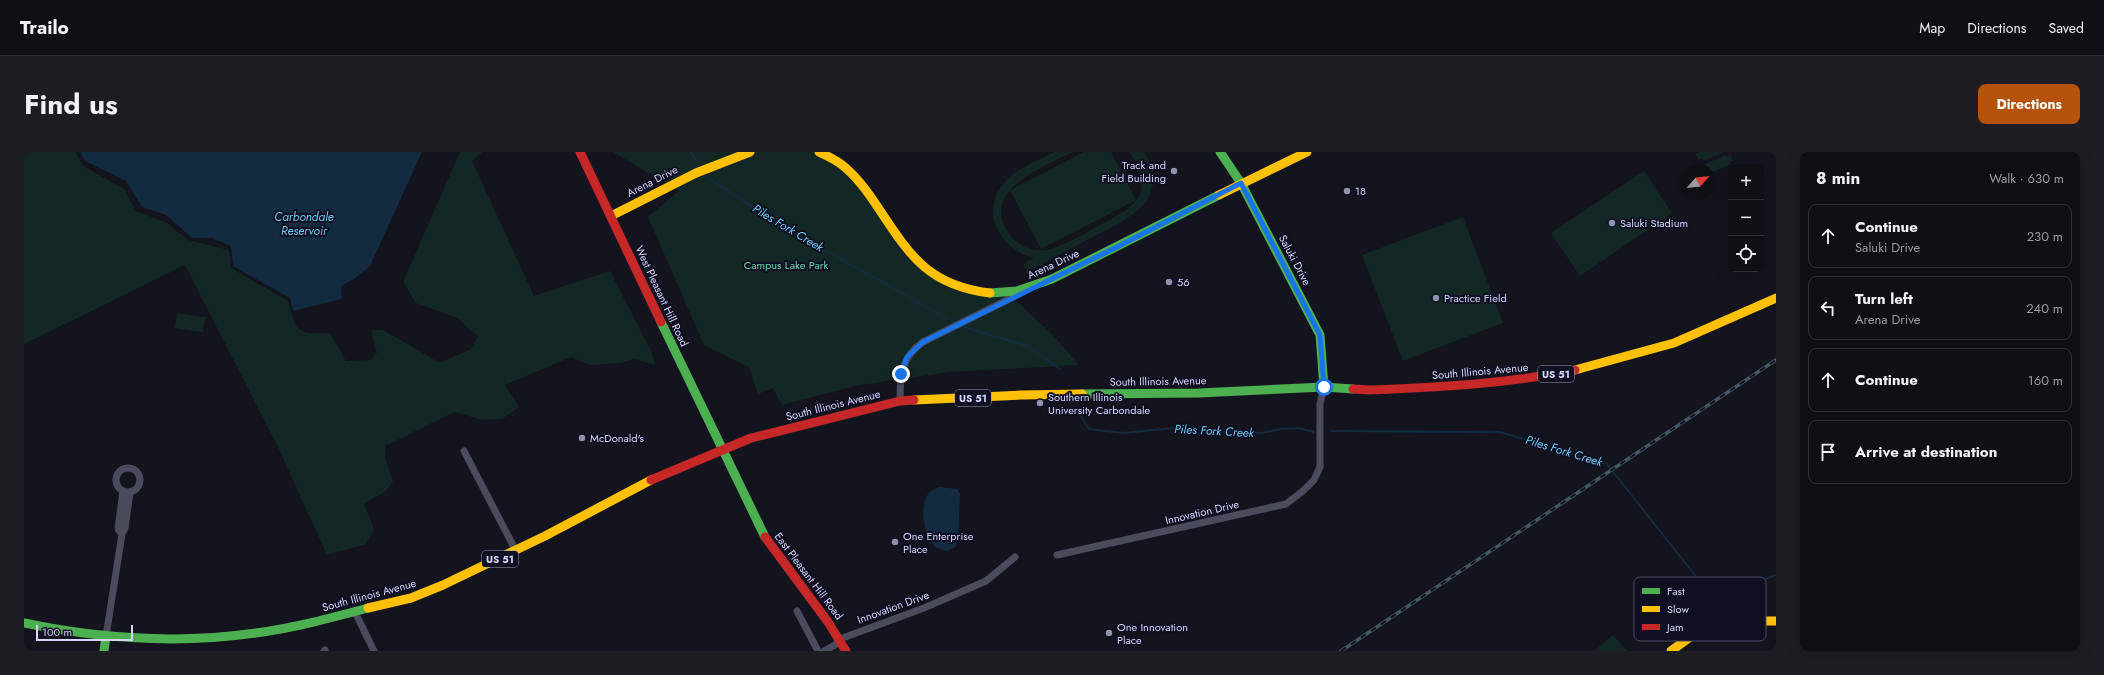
<!DOCTYPE html>
<html lang="en">
<head>
<meta charset="utf-8">
<style>
	body { margin:0; font-family:Jost,sans-serif; background:#1d1d23; color:#f1f3f6 }
	.controls { position:absolute; right:12px; top:12px; display:grid; overflow:hidden; border-radius:8px; box-shadow:0 4px 16px #0002 }
	.controls button { width:36px; height:36px; display:grid; place-items:center; padding:0; border:0; border-bottom:1px solid #2f2f35; background:#0f0f16; color:#f1f3f6; font:20px sans-serif }
	.compass { position:absolute; left:1656px; top:12px; width:36px; height:36px; border-radius:50%; background:#0f0f16; box-shadow:0 4px 16px #0002; rotate:62deg }
	.scale { position:absolute; left:12px; bottom:10px; width:97px; box-sizing:border-box; padding-left:4px; border:2px solid #d4d6fb; border-top:0; font-size:11px; line-height:14px; white-space:nowrap; color:#d4d6fb; -webkit-text-stroke:3px #101022; paint-order:stroke }
	.stop { position:absolute; width:12px; height:12px; margin:-9px; border:3px solid #1a73e8; border-radius:50%; background:#fff }
	.stop.end { background:#1a73e8; border-color:#fff; box-shadow:0 1px 4px #0008 }
	.list { margin:0; padding:0; list-style:none }
	h2 { display:flex; justify-content:space-between; align-items:center; height:52px; margin:0; padding:0 16px; font-size:17px }
	h2 small { font-size:13px; font-weight:400; color:#9b9ca1 }
	.list li { display:grid; grid-template-columns:26px 1fr auto; gap:12px; align-items:center; box-sizing:border-box; height:64px; margin:0 8px 8px; padding:0 8px; border:1px solid #2f2f35; border-radius:8px }
	.list b { display:block; font-size:15px; white-space:nowrap }
	.list p { margin:0; font-size:13px; white-space:nowrap; color:#9b9ca1 }
	.list em { font-size:13px; font-style:normal; color:#9b9ca1 }
	.icon { flex:none; width:22px; height:22px; fill:none; stroke:currentColor; stroke-width:2; stroke-linecap:round; stroke-linejoin:round }
	.map { position:relative; flex:none; width:1752px; height:499px; overflow:hidden; border-radius:8px }
	header { display:flex; align-items:center; gap:24px; box-sizing:border-box; height:56px; padding:0 20px; background:#0f0f16; border-bottom:1px solid #2f2f35 }
	header strong { font-size:19px }
	nav { display:flex; gap:22px; margin-inline-start:auto; font-size:14px }
	.intro { display:flex; align-items:center; justify-content:space-between; box-sizing:border-box; height:96px; padding:0 24px }
	h1 { margin:0; font-size:28px }
	.button { padding:10px 18px; border-radius:8px; background:#b45309; color:#fff; font-size:14px; font-weight:700 }
	main { display:flex; gap:24px; padding:0 24px }
	aside { flex:1; background:#0f0f16; border-radius:8px; box-shadow:0 4px 16px #0002 }
	.map>svg:first-child { display:block }
	.green { fill:#132825 }
	.water { fill:#122b40 }
	.lines { fill:none; stroke-linecap:round; stroke-linejoin:round }
	.stream { stroke:#122b40; stroke-width:2 }
	.street { stroke:#4a4c5d; stroke-width:7 }
	.fast { stroke:#4caf50; stroke-width:9 }
	.slow { stroke:#ffc107; stroke-width:9 }
	.jam { stroke:#c62828; stroke-width:9 }
	.rail-casing { stroke:#425963; stroke-width:3.5 }
	.rail { stroke:#101022; stroke-width:2; stroke-dasharray:6; stroke-linecap:butt }
	.route { stroke:#1a73e8; stroke-width:5 }
	.poi-dot { fill:#9192ae; stroke:#101022; stroke-width:1.5 }
	.labels { text-anchor:middle; dominant-baseline:central; stroke-width:4; stroke-linejoin:round; paint-order:stroke }
	.shield { fill:#101022; stroke:#999bba; stroke-width:1 }
	.shield-label { font-size:10px; font-weight:bold; fill:#d4d6fb }
	.poi-label { font-size:11px; fill:#d4d6fb; stroke:#101022; text-anchor:start }
	.street-label { font-size:11px; fill:#d4d6fb; stroke:#101022 }
	.park-label { font-size:11px; fill:#67d4a8; stroke:#101022 }
	.water-label { font-size:12px; font-style:italic; fill:#6cc9f1; stroke:#101022 }
	.key { fill:#101022; stroke:#4b4b63; stroke-width:1 }
	.key-label { font-size:11px; fill:#d4d6fb }
</style>
</head>
<body>
<header>
<strong>Trailo</strong>
<nav><a>Map</a><a>Directions</a><a>Saved</a></nav>
</header>
<div class="intro"><h1>Find us</h1><a class="button">Directions</a></div>
<main>
<div class="map">
<svg width="1752" height="499" viewBox="0 0 1752 499">
	<rect width="100%" height="100%" fill="#14141e"/>
	<path class="green" d="M0,0H51L59,14L100,37L112,59L143,71L164,88L205,98L207,116L264,149C273,180 272,183 306,181L322,209L346,208L353,201L347,178H359L416,211L447,197L454,184L433,166L392,151L379,130L436,0H458L448,9L510,144L586,119L628,201L631,213L610,207L597,211L566,213L547,205L481,233L495,255L478,267L459,268L430,260L361,294V306L369,329L362,339L340,352L350,377L342,392L303,403L253,293L161,113L0,192Z
		M589,0H795L813,9L865,75L908,122L988,145L1029,183L1055,213L926,220L830,234L758,253L749,236L734,242L725,215L680,193L624,65L655,39Z
		M1031,0H1049C1020,15 954,38 985,82C993,93 1006,99 1020,98C1038,97 1081,70 1099,60C1120,47 1122,33 1112,12L1115,10L1117,13L1112,3L1114,7L1111,9L1106,0H1120C1150,50 1098,70 1063,88C1043,99 1023,109 1003,120L999,112L1010,106C974,97 954,57 983,28C995,15 1015,8 1031,0Z
		M1060,0H1087L1112,48L1017,97L986,38Z
		M1675,0H1699L1679,9L1678,6L1674,8L1672,2Z
		M1702,3L1703,5L1706,3L1709,9L1705,10L1706,12L1686,21V18H1679L1678,16L1681,14V12Z
		M1620,19L1648,61L1556,124L1527,81Z
		M1439,65L1479,171L1379,209L1338,103Z
		M153,161L181,165L179,180L151,176Z
		M1589,483L1603,499H1570Z"/>
	<path class="water" d="M56,0H398L346,114L330,127L317,134L318,147L269,159L266,146L209,114L207,94L188,86H168L142,63L118,55L102,29L61,9Z
		M915,335L933,337L936,342L934,388L931,395L923,399C916,397 911,396 907,390C899,380 895,348 907,339C909,338 913,337 915,335Z"/>
	<g class="lines">
		<path class="stream" d="M666,0L673,9
			M684,26L760,75L929,170
			M937,174L1003,194L1036,217
			M1053,258L1065,277L1099,281L1160,275L1238,281L1257,277L1276,276L1289,280
			M1308,279L1476,280L1583,312L1689,446L1752,423"/>
		<path class="street" d="M876,249C876,225 877,205 899,190L997,141
			M440,299L492,399
			M92 328a12 12 0 1 1 24 0a12 12 0 1 1-24 0Z
			M98,382L94,377L99,339
			M1033,403L1262,352L1279,339L1290,328L1296,315V252L1300,235
			M773,459L794,499
			M331,460L350,499
			M82,484L98,382L101,376L106,340
			M300,499L301,498
			M800,499L811,493L816,487L900,456L962,429L991,405"/>
		<path class="fast" d="M1196,0L1217,31L1296,183L1300,235
			M966,141L993,139L1028,127L1195,43
			M637,170L741,385
			M1058,242L1175,241L1300,235L1329,237
			M0,471C76,487 154,492 232,481C270,476 307,466 344,456
			M80,499L82,484"/>
		<path class="slow" d="M795,0C801,3 808,6 814,10C829,20 841,36 851,51C884,100 901,133 966,141
			M1195,43L1283,0
			M587,64L672,21L726,0
			M1551,218L1650,191L1752,146
			M890,248L997,243L1058,242
			M344,456L387,446L419,433L521,384L627,328
			M1647,499L1684,472L1698,469H1752"/>
		<path class="jam" d="M556,0L637,170
			M1329,237L1346,238C1417,235 1481,232 1551,218
			M627,328L727,286L876,249L890,248
			M741,385L804,470L822,499"/>
		<g class="rail-casing">
			<path id="rail" d="M1317,499L1752,208"/>
		</g>
		<use href="#rail" class="rail"/>
	</g>
	<g class="lines">
		<path class="route" d="M877,222L883,205L899,190L1093,95L1217,31L1296,183L1300,235"/>
	</g>
	<g class="poi-dot">
		<circle cx="1150" cy="19" r="4"/>
		<circle cx="1323" cy="39" r="4"/>
		<circle cx="1588" cy="71" r="4"/>
		<circle cx="1145" cy="130" r="4"/>
		<circle cx="1412" cy="146" r="4"/>
		<circle cx="1016" cy="251" r="4"/>
		<circle cx="558" cy="286" r="4"/>
		<circle cx="871" cy="390" r="4"/>
		<circle cx="1085" cy="481" r="4"/>
	</g>
	<g class="labels">
		<g class="shield">
			<rect x="1514" y="214" width="36" height="16" rx="3"/>
			<rect x="931" y="238" width="36" height="16" rx="3"/>
			<rect x="458" y="399" width="36" height="16" rx="3"/>
		</g>
		<g class="shield-label">
			<text x="1532" y="222">US 51</text>
			<text x="949" y="246">US 51</text>
			<text x="476" y="407">US 51</text>
		</g>
		<g class="poi-label">
			<text x="1142" y="13" text-anchor="end">Track and<tspan x="1142" dy="13">Field Building</tspan></text>
			<text x="1331" y="39">18</text>
			<text x="1596" y="71">Saluki Stadium</text>
			<text x="1153" y="130">56</text>
			<text x="1420" y="146">Practice Field</text>
			<text x="1024" y="245">Southern Illinois<tspan x="1024" dy="13">University Carbondale</tspan></text>
			<text x="566" y="286">McDonald's</text>
			<text x="879" y="384">One Enterprise<tspan x="879" dy="13">Place</tspan></text>
			<text x="1093" y="475">One Innovation<tspan x="1093" dy="13">Place</tspan></text>
		</g>
		<g class="street-label">
			<text transform="translate(628 29) rotate(-27)">Arena Drive</text>
			<text transform="translate(1271 108) rotate(62)">Saluki Drive</text>
			<text transform="translate(1029 112) rotate(-25)">Arena Drive</text>
			<text transform="translate(638 144) rotate(65)">West Pleasant Hill Road</text>
			<text transform="translate(1456 219) rotate(-5)">South Illinois Avenue</text>
			<text transform="translate(1134 229) rotate(-1)">South Illinois Avenue</text>
			<text transform="translate(809 253) rotate(-14)">South Illinois Avenue</text>
			<text transform="translate(1178 360) rotate(-13)">Innovation Drive</text>
			<text transform="translate(785 424) rotate(53)">East Pleasant Hill Road</text>
			<text transform="translate(345 443) rotate(-15)">South Illinois Avenue</text>
			<text transform="translate(869 455) rotate(-20)">Innovation Drive</text>
		</g>
		<g class="park-label">
			<text x="762" y="113">Campus Lake Park</text>
		</g>
		<g class="water-label">
			<text x="280" y="65">Carbondale<tspan x="280" dy="14">Reservoir</tspan></text>
			<text transform="translate(764 76) rotate(31)">Piles Fork Creek</text>
			<text transform="translate(1190 279) rotate(3)">Piles Fork Creek</text>
			<text transform="translate(1540 299) rotate(17)">Piles Fork Creek</text>
		</g>
	</g>
	<rect x="1610" y="425" width="132" height="64" rx="6" class="key"/>
	<rect x="1618" y="436" width="18" height="6" fill="#4caf50"/>
	<rect x="1618" y="454" width="18" height="6" fill="#ffc107"/>
	<rect x="1618" y="472" width="18" height="6" fill="#c62828"/>
	<g class="key-label">
		<text x="1643" y="443">Fast</text>
		<text x="1643" y="461">Slow</text>
		<text x="1643" y="479">Jam</text>
	</g>
</svg>
<div class="controls">
<button>+</button>
<button>−</button>
<button><svg class="icon" aria-label="locate" viewBox="0 0 24 24"><circle cx="12" cy="12" r="6"/><path d="M12 2v4M12 18v4M2 12h4M18 12h4"/></svg></button>
</div>
<svg class="compass" viewBox="-18 -18 36 36"><path d="M0-13l5 13h-10z" fill="#e53935"/><path d="M0 13l5-13h-10z" fill="#9b9ca1"/></svg>
<div class="scale">100 m</div>
<div class="stop" style="left:1300px;top:235px"></div>
<div class="stop end" style="left:877px;top:222px"></div>
</div>
<aside>
<h2>8 min<small>Walk · 630 m</small></h2>
<ul class="list">
<li><svg class="icon" aria-label="ahead" viewBox="0 0 24 24"><path d="M12 20V5M6 11l6-6 6 6"/></svg><div><b>Continue</b><p>Saluki Drive</p></div><em>230 m</em></li>
<li><svg class="icon" aria-label="left" viewBox="0 0 24 24"><path d="M17 20v-9H6M10 6l-5 5 5 5"/></svg><div><b>Turn left</b><p>Arena Drive</p></div><em>240 m</em></li>
<li><svg class="icon" aria-label="ahead" viewBox="0 0 24 24"><path d="M12 20V5M6 11l6-6 6 6"/></svg><div><b>Continue</b></div><em>160 m</em></li>
<li><svg class="icon" aria-label="arrive" viewBox="0 0 24 24"><path d="M6 21V4h12l-3 4 3 4H6"/></svg><div><b>Arrive at destination</b></div></li>
</ul>
</aside>
</main>
</body>
</html>
